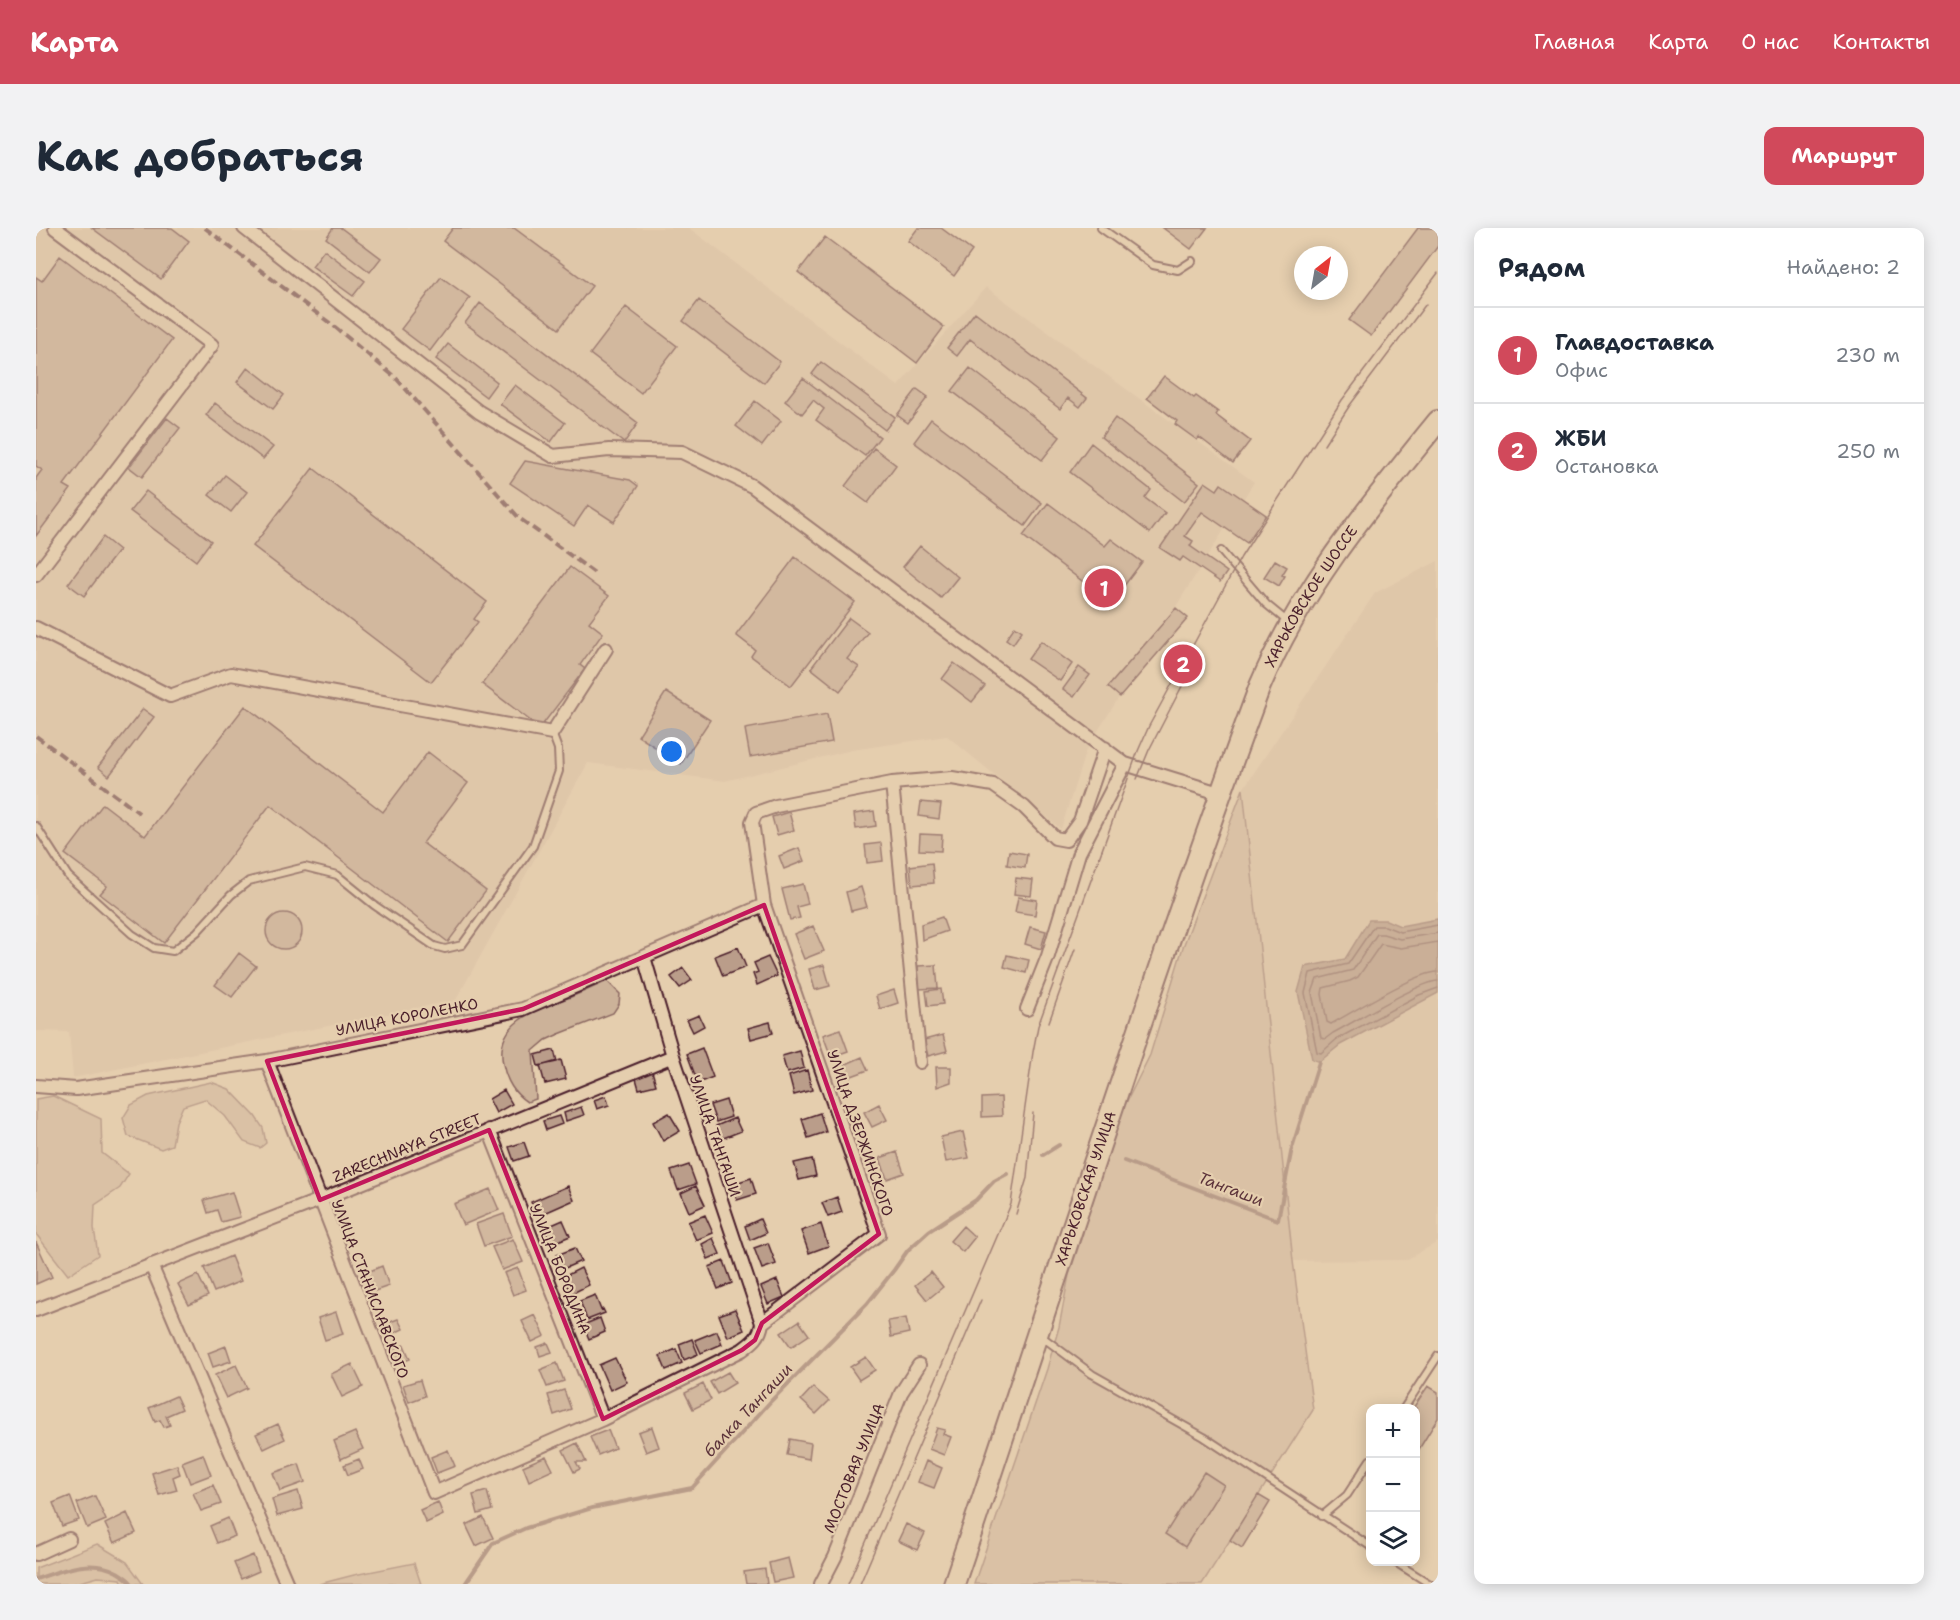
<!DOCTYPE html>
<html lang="ru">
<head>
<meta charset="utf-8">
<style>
	body { margin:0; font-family:"Shantell Sans",sans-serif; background:#f2f2f3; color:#1f2937 }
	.controls { position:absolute; right:18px; bottom:18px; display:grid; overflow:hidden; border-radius:12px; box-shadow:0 3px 15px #0003 }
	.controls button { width:54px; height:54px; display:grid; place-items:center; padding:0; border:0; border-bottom:2px solid #e0e1e3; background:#fff; color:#1f2937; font:30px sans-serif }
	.compass { position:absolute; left:1258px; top:18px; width:54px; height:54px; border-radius:50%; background:#fff; box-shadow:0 3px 15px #0003; rotate:31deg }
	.you { position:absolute; left:636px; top:524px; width:21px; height:21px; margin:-15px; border:4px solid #fff; border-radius:50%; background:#1a73e8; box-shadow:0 0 0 9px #1a73e833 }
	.badge { display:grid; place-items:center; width:39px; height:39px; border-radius:50%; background:#d1495b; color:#fff; font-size:20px; font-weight:700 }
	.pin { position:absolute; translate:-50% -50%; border:3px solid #fff; box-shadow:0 2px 6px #0006 }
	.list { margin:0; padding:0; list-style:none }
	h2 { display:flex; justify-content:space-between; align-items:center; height:78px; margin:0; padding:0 24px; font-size:26px }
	h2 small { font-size:20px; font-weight:400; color:#747a83 }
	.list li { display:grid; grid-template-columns:39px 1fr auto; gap:18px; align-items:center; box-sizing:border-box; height:96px; padding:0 24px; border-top:2px solid #e0e1e3 }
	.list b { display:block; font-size:22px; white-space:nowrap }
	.list p { margin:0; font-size:20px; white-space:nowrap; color:#747a83 }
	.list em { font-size:20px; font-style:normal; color:#747a83 }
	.icon { flex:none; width:33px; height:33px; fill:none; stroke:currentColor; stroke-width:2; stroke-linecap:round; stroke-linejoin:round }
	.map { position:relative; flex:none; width:1402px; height:1356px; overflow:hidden; border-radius:12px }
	header { display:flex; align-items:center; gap:36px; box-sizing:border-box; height:84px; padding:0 30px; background:#d1495b; color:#fff }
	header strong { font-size:28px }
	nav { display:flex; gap:33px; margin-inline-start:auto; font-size:21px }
	.intro { display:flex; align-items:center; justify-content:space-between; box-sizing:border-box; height:144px; padding:0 36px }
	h1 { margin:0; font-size:42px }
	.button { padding:15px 27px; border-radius:12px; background:#d1495b; color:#fff; font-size:21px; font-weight:700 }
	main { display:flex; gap:36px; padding:0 36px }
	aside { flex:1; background:#fff; border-radius:12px; box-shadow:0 3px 15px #0003 }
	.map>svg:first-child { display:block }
	.built { fill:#d8bfa3 }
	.green { fill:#ccb299; stroke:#8b6862; stroke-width:1.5 }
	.water { fill:#a88a7a; stroke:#825f5a; stroke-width:1.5 }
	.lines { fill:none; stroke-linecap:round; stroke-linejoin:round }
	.shore { stroke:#704a4b; stroke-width:1.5 }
	.stream { stroke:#825f5a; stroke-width:4 }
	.building { fill:#ba9d8a; stroke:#4a1f2b; stroke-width:1.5 }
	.lane-casing { stroke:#4a1f2b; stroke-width:10 }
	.street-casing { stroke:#4a1f2b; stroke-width:16 }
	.primary-casing { stroke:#4a1f2b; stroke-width:24 }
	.lane { stroke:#e5ceae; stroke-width:6 }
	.street { stroke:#e5ceae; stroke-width:12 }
	.primary { stroke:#e5ceae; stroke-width:20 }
	.tram { stroke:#4a1f2b; stroke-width:1.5 }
	.rail { stroke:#4a1f2b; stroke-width:4; stroke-dasharray:9 4.5; stroke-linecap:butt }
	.marked { fill:none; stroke:#c2185b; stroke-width:4.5; stroke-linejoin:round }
	.labels { text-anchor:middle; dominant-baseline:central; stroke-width:4.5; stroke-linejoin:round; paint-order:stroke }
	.street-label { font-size:15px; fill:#4a1f2b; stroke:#e5ceae }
	.water-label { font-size:16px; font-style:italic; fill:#5d343b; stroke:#e5ceae }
</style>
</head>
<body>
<header>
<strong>Карта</strong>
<nav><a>Главная</a><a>Карта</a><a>О нас</a><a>Контакты</a></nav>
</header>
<div class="intro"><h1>Как добраться</h1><a class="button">Маршрут</a></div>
<main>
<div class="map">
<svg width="1402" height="1356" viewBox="0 0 1402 1356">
	<rect width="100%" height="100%" fill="#e5ceae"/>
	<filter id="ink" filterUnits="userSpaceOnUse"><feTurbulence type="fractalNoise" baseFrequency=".0167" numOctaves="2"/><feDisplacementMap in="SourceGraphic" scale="12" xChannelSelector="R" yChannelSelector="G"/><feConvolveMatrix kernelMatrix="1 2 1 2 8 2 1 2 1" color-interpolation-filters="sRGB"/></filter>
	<g filter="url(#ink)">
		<path class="built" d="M0,0H653L862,158L950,59L1218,254L1050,522L1025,601L911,508L816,522L689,553L552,535L420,772L37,850L33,804L0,803Z
			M1402,333V1014L1370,1032L1257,1033L1207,561L1339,365Z"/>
		<path class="green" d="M1207,561L1257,1033L1277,1182L1166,1356H938L1011,1141L1023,1099L1033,1047L1047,1005L1054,973L1081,893L1114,827L1147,719Z
			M571,753L584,766L583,776L577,785L523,806L510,812L497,823L500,871L491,874C477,865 470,851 467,836C458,794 501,781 532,770C545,765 558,759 571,753Z
			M175,854L193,861L219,888L227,900L230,915L224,920L208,914L189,888L169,871L147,878L140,894L136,917L125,921L92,908L87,890L95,877L112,868Z
			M17,868L65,891L66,925L93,946L84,960L59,977L58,1000L62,1027L32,1047L0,1006V871Z
			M61,1316L91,1334L107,1356H87L85,1351L62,1349L37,1356H0V1340Z
			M378,1335L385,1356H283L318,1347Z"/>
		<path class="water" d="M1402,691V765L1304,817L1283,834L1276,831L1262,764L1269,739L1309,731L1333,692H1350L1364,698Z"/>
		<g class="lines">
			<path class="shore" d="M1402,697L1364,704L1349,698H1338L1312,736L1274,745L1269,765L1281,824L1285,825L1301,811L1383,767L1402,760
				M1402,705L1364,711L1347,706H1341L1317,742L1281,751L1276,765L1285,810L1289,811L1297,805C1318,794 1383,754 1402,753
				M1402,714L1365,720L1345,716L1322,749L1314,753L1287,760L1286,766L1291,794L1295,796C1317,784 1381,744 1402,744"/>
			<path class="stream" d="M1007,927L1023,917
				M1088,933L1242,992L1256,920L1283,834
				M0,1351C27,1342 55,1330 81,1344C87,1348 92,1350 96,1356
				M429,1356L457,1315L490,1300L556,1280L656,1260L735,1173L831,1076L858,1042L872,1022L893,1003L940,972L958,953L971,946"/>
		</g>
		<path class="building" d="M56,0H136L153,13L125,51Z
			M297,0H305L345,30L334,44L290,10Z
			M417,0H478L556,58L523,101L407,13Z
			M882,0H905L936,23L918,48L872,13Z
			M1127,0H1171L1155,21Z
			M1382,0H1402V18L1335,108L1313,92Z
			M789,9L908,99L881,135L762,44Z
			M288,22L329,53L317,68L276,38Z
			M24,28L136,112L28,257L35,261L0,308V250L6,242L0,238V49L6,53Z
			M405,49L434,70L394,123L365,101Z
			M663,72L744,134L728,155L647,93Z
			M444,75L602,195L588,215L429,95Z
			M590,79L641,118L605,165L554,126Z
			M939,84L1051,170L1044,179L1032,170L1024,181L934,111L921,128L911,120Z
			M412,116L461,154L450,169L400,131Z
			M785,134L859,189L849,202L776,146Z
			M212,139L248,167L237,181L201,154Z
			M934,140L1024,209L1006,232L916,163Z
			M1128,148L1158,170L1160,168L1182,184L1180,187L1214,213L1197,235L1163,209L1161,212L1139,196L1141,193L1111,170Z
			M767,150L844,209L829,228L780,192L788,181L777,172L766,186L749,173Z
			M479,157L529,195L515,214L464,176Z
			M881,161L892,169L872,195L861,187Z
			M719,173L745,193L726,218L700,198Z
			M179,175L237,219L227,231L170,187Z
			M131,190L144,200L106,249L93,239Z
			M1079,190L1163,255L1148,274L1065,209Z
			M895,191L1006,275L989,298L878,214Z
			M1055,215L1115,262L1109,270L1129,285L1114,305L1034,244Z
			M838,220L860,237L832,275L809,258Z
			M489,233L594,252L602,258L578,294L552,277L538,298L474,255Z
			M277,240L451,374L438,391L442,394L395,454L217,318Z
			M189,247L211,264L195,284L173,267Z
			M1169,254L1181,262L1185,256L1230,287L1211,315L1166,284L1149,308L1157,313L1154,318L1191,344L1184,354L1147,329L1144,333L1124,320Z
			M110,263L175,313L160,333L94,283Z
			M1012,275L1069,318L1075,311L1106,334L1075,375L987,308Z
			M67,309L83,322L48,368L32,356Z
			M884,318L922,349L905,370L867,339Z
			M759,329L819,374L755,458L715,428L719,422L700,407Z
			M1239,332L1251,339L1246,347L1249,348L1243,358L1228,349Z
			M534,339L573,368L553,394L567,405L544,437L549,441L504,500L446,456Z
			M1140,380L1152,390L1084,469L1072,459Z
			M813,390L832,404L811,431L823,439L804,463L775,440Z
			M979,398L986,403L977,416L970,411Z
			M1005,413L1036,436L1024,453L992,431Z
			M918,435L949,458L936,474L906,451Z
			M1043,439L1054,447L1038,469L1027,461Z
			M630,464L674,492L645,536L602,508Z
			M209,478L347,584L392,524L432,555L387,615L450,663L412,714L234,577L128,715L64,666L71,658L29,626L67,576L109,608Z
			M107,481L118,489L73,548L62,539Z
			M791,486L796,514L714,529L709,501Z
			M885,574L905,576L903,591L883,588Z
			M838,583L840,598L820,601L818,586Z
			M753,584L758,602L741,607L736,589Z
			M884,606L906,607L905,623L883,622Z
			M845,615L847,633L831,635L829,617Z
			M763,620L768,633L748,641L743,628Z
			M973,623L991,626L989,640L971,637Z
			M896,635L898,655L876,657L874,638Z
			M980,650L997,652L995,668L978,666Z
			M767,656L772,676L761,679L764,690L754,692L746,661Z
			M825,659L831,679L815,683L810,664Z
			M982,669L1001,672L999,687L979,684Z
			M230 703a18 18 0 1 1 36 0a18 18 0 1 1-36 0Z
			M906,689L911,703L886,712L885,696Z
			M777,698L788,723L768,731L758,706Z
			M994,699L1010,703L1005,721L989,716Z
			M702,719L710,739L687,748L679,728Z
			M203,725L220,738L196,769L179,757Z
			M971,727L993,732L990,745L968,739Z
			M732,729L741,748L721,757L717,746L722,744L718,735Z
			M788,737L794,758L779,762L773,741Z
			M900,737L902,760L883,761L882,738Z
			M647,740L656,752L644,760L635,749Z
			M905,761L907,776L892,778L890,763Z
			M858,762L862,775L844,781L840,768Z
			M663,787L668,798L657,804L651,792Z
			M734,794L737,805L715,811L712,800Z
			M804,801L812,823L795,829L787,807Z
			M907,807L911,823L892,828L888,812Z
			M666,820L677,849L662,855L651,826Z
			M518,822L521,834L502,838L499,827Z
			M764,823L768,840L751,845L746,828Z
			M826,829L832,842L813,849L808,837Z
			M525,832L530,851L509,856L504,838Z
			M900,839H915V854L901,859Z
			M771,842L776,862L758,867L753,848Z
			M616,843L620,857L603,861L599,847Z
			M468,862L476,876L460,885L453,871Z
			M570,868L573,877L561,881L558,872Z
			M965,869L966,888L946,889V870Z
			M690,872L695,889L680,894L674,877Z
			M843,876L851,892L836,899L828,884Z
			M545,879L548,887L530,893L528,885Z
			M633,885L644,903L627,913L617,894Z
			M784,885L790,904L772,910L766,891Z
			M523,888L526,896L510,902L507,893Z
			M699,890L705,903L685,911L680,898Z
			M927,904L933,930L910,934L905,909Z
			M488,914L493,928L478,933L473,919Z
			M861,924L868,945L851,951L844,930Z
			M776,931L780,948L763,952L758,935Z
			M653,937L660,956L642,962L635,943Z
			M715,950L720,966L701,972L696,956Z
			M532,958L538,972L502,988L495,974Z
			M660,958L669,977L653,984L645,965Z
			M454,961L463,982L427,997L418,976Z
			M196,964L204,989L185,994L181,982L172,985L168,972Z
			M801,969L806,984L792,989L786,975Z
			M468,986L476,1008L448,1018L440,996Z
			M669,987L677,1005L660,1012L652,994Z
			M724,991L730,1005L714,1012L709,998Z
			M527,992L534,1008L515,1016L509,1000Z
			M785,996L792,1018L773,1025L765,1003Z
			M927,998L939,1009L927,1024L914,1013Z
			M677,1010L684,1026L672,1031L666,1016Z
			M477,1011L487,1034L466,1042L456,1019Z
			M0,1014L16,1049L0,1056Z
			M732,1015L740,1036L726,1041L718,1020Z
			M539,1020L545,1033L527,1041L521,1027Z
			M195,1028L205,1053L178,1064L168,1040Z
			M688,1033L696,1055L682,1061L673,1039Z
			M346,1038L353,1058L336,1064L329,1045Z
			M482,1040L490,1062L477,1067L468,1045Z
			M545,1040L553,1057L535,1066L527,1049Z
			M895,1044L907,1059L891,1072L879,1057Z
			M162,1047L172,1068L153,1077L142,1056Z
			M741,1052L748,1069L732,1076L725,1059Z
			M559,1067L565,1082L567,1081L569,1085L551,1092L544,1073Z
			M699,1081L708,1102L692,1109L683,1087Z
			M300,1084L307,1106L289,1112L282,1090Z
			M499,1087L509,1108L496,1114L486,1093Z
			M564,1090L569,1104L553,1111L547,1097Z
			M870,1090L873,1105L855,1109L852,1093Z
			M362,1091L367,1101L354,1107L349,1096Z
			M763,1093L773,1107L755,1119L745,1105Z
			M681,1103L686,1116L665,1125L659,1112Z
			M656,1111L662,1126L648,1132L643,1116Z
			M512,1115L516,1124L504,1128L501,1119Z
			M368,1117L374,1131L359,1136L353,1122Z
			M190,1118L195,1133L177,1139L172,1125Z
			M640,1121L646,1135L630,1142L624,1128Z
			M830,1129L839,1142L823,1152L814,1139Z
			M579,1130L591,1154L574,1162L563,1137Z
			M521,1135L528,1153L511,1159L504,1142Z
			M316,1136L327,1159L306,1169L295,1146Z
			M200,1137L211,1160L190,1170L179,1147Z
			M692,1144L699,1155L681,1166L674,1154Z
			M384,1152L389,1168L373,1174L367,1157Z
			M667,1156L675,1172L657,1181L649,1165Z
			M1392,1158L1402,1164V1190L1380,1226V1180H1377Z
			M777,1159L793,1173L780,1186L765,1172Z
			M528,1162L535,1181L518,1187L512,1167Z
			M140,1168L146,1181L130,1188L134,1197L128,1199L124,1192L119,1194L113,1180Z
			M242,1196L249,1211L228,1221L220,1206Z
			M616,1199L623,1219L610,1224L602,1204Z
			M901,1200L909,1202L907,1206L915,1209L908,1227L893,1221Z
			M572,1202L579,1220L562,1227L554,1209Z
			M319,1204L327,1221L305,1231L298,1213Z
			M754,1211L775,1215L773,1231L751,1227Z
			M541,1215L550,1234H540L544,1241L538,1244L527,1222Z
			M412,1222L419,1238L401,1245L395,1229Z
			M167,1226L175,1247L154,1255L146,1234Z
			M510,1228L517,1242L493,1253L487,1238Z
			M323,1231L327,1241L312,1247L308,1237Z
			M890,1233L906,1240L898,1260L882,1254Z
			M263,1236L269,1254L244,1263L237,1245Z
			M141,1237L144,1246L137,1249L141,1262L123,1267L116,1245Z
			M1168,1244L1188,1257L1149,1319L1129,1306Z
			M177,1257L185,1276L165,1283L157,1265Z
			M262,1263L267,1281L241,1288L236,1271Z
			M451,1263L456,1282L442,1286L437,1267Z
			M1222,1267L1234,1274L1206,1320L1194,1312Z
			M34,1268L43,1292L26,1298L17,1275Z
			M59,1268L70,1292L51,1300L41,1275Z
			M402,1274L407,1287L390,1295L384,1282Z
			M91,1285L100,1305L78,1315L69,1296Z
			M447,1289L457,1310L440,1318L430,1297Z
			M192,1290L199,1308L181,1315L174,1298Z
			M870,1296L889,1305L881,1322L862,1313Z
			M217,1327L223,1343L205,1351L198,1335Z
			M752,1330L757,1350L737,1354L733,1335Z
			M729,1341L731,1356H710L708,1344Z"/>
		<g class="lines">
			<g class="lane-casing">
				<path id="lane" d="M1065,0L1117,37L1142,42L1156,33
					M1185,323L1230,376L1252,394
					M0,598L32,648L96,706L118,720L137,723L161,704L195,667L213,653L269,639L301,647L338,677L398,718L409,721L426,717L497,618L523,543L522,521L516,505
					M1005,1108L1056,1146L1168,1209L1334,1318
					M1368,1180L1402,1128
					M1286,1288L1311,1267L1334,1232
					M1359,1334L1394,1356"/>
			</g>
			<g class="street-casing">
				<path id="street" d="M208,0L443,184L517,228L573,222L646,224L716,258L1089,536L1186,566
					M0,347L176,117L19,0
					M0,400L134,468L195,446L516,505L570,421
					M856,555L884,834
					M608,729L637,828L726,1095
					M991,781L1012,728L1043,625L1089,536
					M231,833L398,1265L567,1191L706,1122C717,1114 724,1109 726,1095L843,1006L728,677L716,594L720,585L740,578L856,555L916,550L957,557L988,579L1019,610L1030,612L1044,593L1069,520
					M0,858L40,861L231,833L487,781L728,677
					M453,902L567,1191
					M115,1037L251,1356
					M0,1082L284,972L637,828
					M0,1326L33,1311
					M785,1356L799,1329L865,1165L883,1137"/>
			</g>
			<g class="primary-casing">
				<g id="primary">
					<path id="s1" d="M918,1356C1019,1057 1114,755 1224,458C1266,359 1335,276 1402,193"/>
				</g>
			</g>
			<use href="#lane" class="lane"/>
			<use href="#street" class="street"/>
			<use href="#primary" class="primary"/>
			<path class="tram" d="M1288,217L1314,177L1390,76
				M1101,551L1113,522L1159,433
				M1013,794L1039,721
				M980,986L991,950L997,885
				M812,1356L975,976L997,824L1002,798L1102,523L1113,498L1205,329L1306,172L1402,45
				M824,1356L945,1072"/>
			<path class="rail" d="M169,0L299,99L360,150L483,290L560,346
				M0,508L103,585"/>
		</g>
	</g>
	<path d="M0 0H1402V1356H0ZM728,677L843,1006L726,1095L719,1112L706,1122L567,1191L453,902L284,972L231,833L487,781Z" fill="#e5ceae" fill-opacity=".55" fill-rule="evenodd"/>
	<path class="marked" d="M728,677L843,1006L726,1095L719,1112L706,1122L567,1191L453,902L284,972L231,833L487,781Z"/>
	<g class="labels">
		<g class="street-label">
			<text stroke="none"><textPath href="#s1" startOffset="1052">ХАРЬКОВСКОЕ ШОССЕ</textPath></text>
			<text transform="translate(371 789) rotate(-11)">УЛИЦА КОРОЛЕНКО</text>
			<text transform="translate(824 905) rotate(71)">УЛИЦА ДЗЕРЖИНСКОГО</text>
			<text transform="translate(679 908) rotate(71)">УЛИЦА ТАНГАШИ</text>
			<text transform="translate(371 920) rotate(-22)">ZARECHNAYA STREET</text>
			<text stroke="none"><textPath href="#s1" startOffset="417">ХАРЬКОВСКАЯ УЛИЦА</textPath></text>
			<text transform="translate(524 1041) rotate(68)">УЛИЦА БОРОДИНА</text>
			<text transform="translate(334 1061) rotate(69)">УЛИЦА СТАНИСЛАВСКОГО</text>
			<text transform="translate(818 1240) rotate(-68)">МОСТОВАЯ УЛИЦА</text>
		</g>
		<g class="water-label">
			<text transform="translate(1195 961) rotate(21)">Тангаши</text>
			<text transform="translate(712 1182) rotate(-47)">балка Тангаши</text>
		</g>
	</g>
</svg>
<div class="controls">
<button>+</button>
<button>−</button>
<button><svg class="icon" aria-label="layers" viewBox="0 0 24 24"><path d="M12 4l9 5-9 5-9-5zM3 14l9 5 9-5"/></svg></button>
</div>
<svg class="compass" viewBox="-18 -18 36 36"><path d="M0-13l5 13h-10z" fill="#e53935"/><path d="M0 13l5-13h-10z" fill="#747a83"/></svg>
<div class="you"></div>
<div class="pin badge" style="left:1068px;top:360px">1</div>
<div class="pin badge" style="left:1147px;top:436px">2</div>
</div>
<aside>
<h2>Рядом<small>Найдено: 2</small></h2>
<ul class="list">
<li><span class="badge">1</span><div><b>Главдоставка</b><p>Офис</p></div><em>230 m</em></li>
<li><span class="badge">2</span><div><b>ЖБИ</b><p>Остановка</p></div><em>250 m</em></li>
</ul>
</aside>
</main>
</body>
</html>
